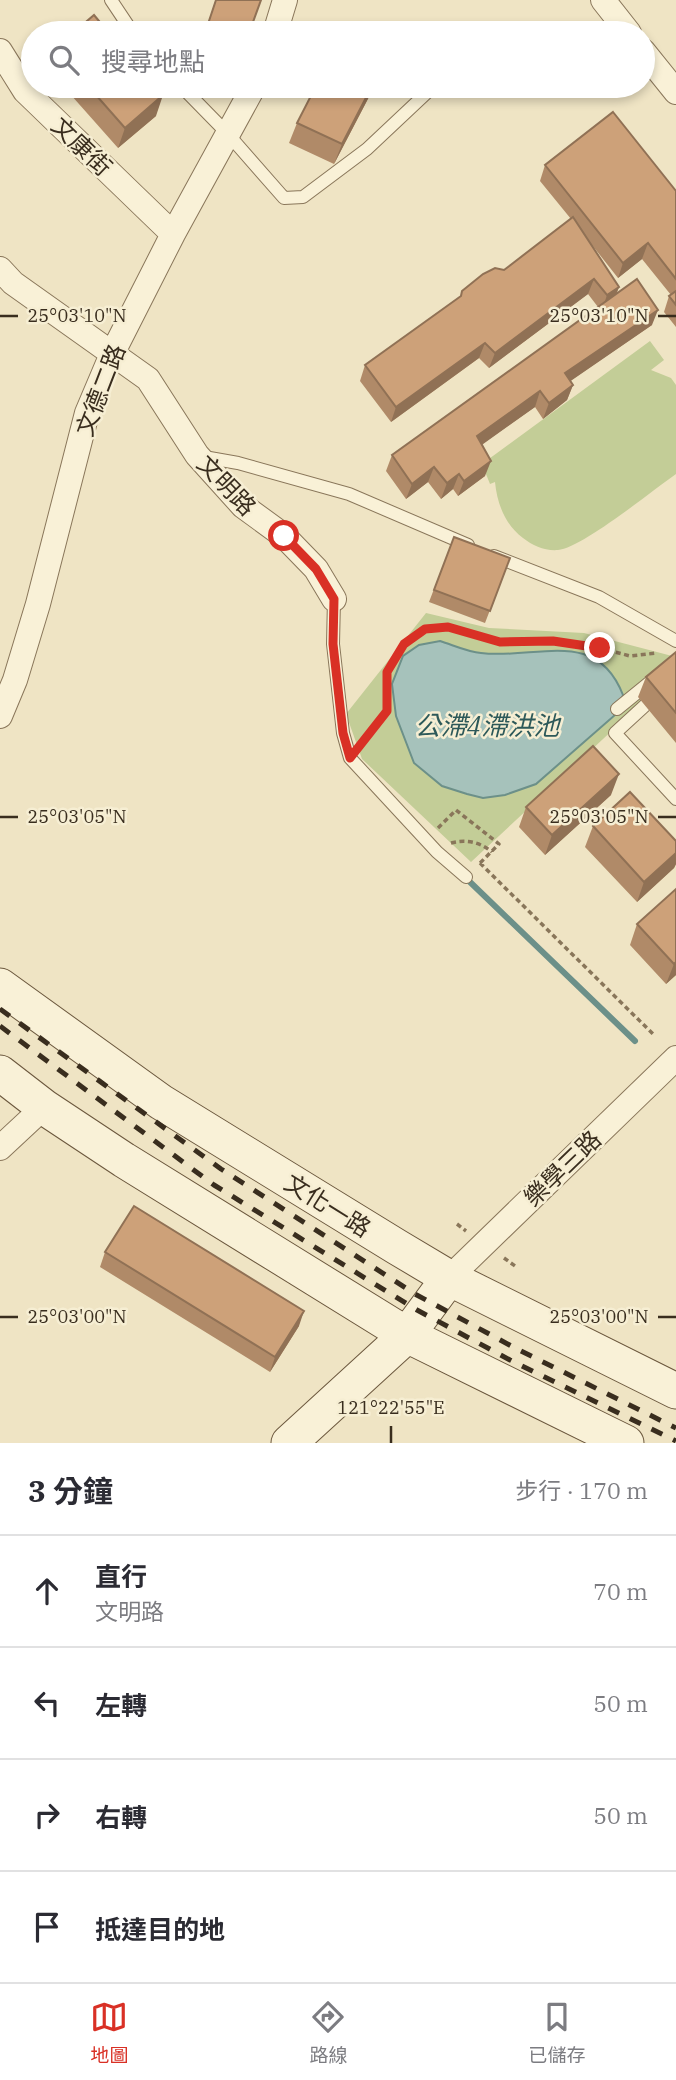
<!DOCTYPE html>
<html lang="zh-TW">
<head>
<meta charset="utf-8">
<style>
	body { margin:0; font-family:"IBM Plex Serif","Noto Sans TC",serif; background:#f7f7f7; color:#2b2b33 }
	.stop { position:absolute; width:21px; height:21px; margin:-16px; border:5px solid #d93025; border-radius:50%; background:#fff }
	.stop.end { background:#d93025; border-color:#fff; box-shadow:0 2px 7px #0008 }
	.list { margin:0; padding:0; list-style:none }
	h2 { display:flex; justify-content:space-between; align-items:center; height:91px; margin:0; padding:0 28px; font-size:30px }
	h2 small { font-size:23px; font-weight:400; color:#7c7c81 }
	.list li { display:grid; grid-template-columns:46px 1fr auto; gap:21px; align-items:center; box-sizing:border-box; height:112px; padding:0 28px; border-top:2px solid #e1e1e2 }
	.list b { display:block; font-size:26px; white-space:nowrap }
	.list p { margin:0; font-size:23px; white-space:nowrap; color:#7c7c81 }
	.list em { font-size:23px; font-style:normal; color:#7c7c81 }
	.icon { flex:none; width:38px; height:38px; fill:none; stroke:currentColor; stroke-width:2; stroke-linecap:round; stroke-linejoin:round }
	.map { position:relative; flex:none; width:676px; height:1443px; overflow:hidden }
	.search { position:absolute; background:#fff; box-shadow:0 4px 10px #0003; left:21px; right:21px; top:21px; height:77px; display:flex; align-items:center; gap:18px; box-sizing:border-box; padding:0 24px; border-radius:38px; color:#7c7c81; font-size:26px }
	.sheet { height:539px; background:#fff }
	nav { display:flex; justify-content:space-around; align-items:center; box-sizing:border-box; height:98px; border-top:2px solid #e1e1e2; background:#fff; font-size:19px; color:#7c7c81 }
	nav a { display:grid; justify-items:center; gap:4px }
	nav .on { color:#d93025 }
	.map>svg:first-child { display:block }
	.green { fill:#c3cd97 }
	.water { fill:#a6c2bb; stroke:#6c9089; stroke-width:2 }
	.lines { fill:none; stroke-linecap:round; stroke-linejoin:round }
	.stream { stroke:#6c9089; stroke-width:6 }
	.lane-casing { stroke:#89765a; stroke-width:14 }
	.street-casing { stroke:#89765a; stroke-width:26 }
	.secondary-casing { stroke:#6b573d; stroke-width:37 }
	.path { stroke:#89765a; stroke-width:3.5; stroke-dasharray:5 3.5; stroke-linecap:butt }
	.lane { stroke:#f9f1d7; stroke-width:12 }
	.street { stroke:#f9f1d7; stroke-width:24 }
	.secondary { stroke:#f9f1d7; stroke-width:35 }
	.rail { stroke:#392d1e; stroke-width:5; stroke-dasharray:12 12; stroke-linecap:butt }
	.wall { fill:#b08a68 }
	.shaded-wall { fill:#907155 }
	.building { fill:#cda179; stroke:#907155; stroke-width:2 }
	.route { stroke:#d93025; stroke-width:9 }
	.ticks { fill:none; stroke:#392d1e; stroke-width:2.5 }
	.labels { text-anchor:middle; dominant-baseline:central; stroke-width:5; stroke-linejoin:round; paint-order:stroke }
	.street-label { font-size:24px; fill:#392d1e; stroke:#f6eed3 }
	.water-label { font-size:26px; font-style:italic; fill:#2d5959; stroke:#f6eed3 }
	.ticks-label { font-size:18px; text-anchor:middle; fill:#392d1e; stroke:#f6eed3; stroke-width:5; stroke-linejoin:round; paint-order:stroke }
</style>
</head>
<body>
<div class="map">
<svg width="676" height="1443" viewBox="0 0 676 1443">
	<rect width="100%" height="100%" fill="#efe4c4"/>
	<path class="green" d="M650,341L664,360L651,370L671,378L676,385V474C653,490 582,548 558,550C545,551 533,546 523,538C505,525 497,503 495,482L490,484L482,464Z
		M426,613L489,628L584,633L676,657V671L471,862L362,759L346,714Z"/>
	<path class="water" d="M440,641C453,645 468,652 481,653C536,660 596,626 623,695L615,715L536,784L505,795L483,798L467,794L442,786L414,763L396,716L392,684L403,656L419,645Z"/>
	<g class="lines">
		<path class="stream" d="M470,882L635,1041"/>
		<g class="lane-casing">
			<path id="lane" d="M111,0L133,33
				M181,86L227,133L284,198L303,197L367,149L434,86
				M204,457L238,463L349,494L468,545
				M494,556L599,597L676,641
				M334,599L333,644L343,733L350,758L437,852L466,877
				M676,677L615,733L676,799
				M617,709L676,661"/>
		</g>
		<g class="street-casing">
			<path id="street" d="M603,0L629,33
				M275,33L285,0
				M0,51L25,91L173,234
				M643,51L676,92
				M0,269L13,283L148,379L197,455L243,506L284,536L316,569L334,599
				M0,716L15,680L38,604L87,413L112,354L173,234L254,86
				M0,1148L44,1107
				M449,1278L676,1058"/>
		</g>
		<g class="secondary-casing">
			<path id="secondary" d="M0,986L161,1102L397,1247L449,1278L676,1391
				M0,1073L44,1107L124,1160L407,1335L626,1443
				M289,1443L407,1335L449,1278"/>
		</g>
		<path class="path" d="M362,742L387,711V672L404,644L425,629L448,627L500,642L553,641L600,648L630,656L657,653
			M438,828L456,810L499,844L480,863
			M451,843C466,839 480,842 492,852
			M480,863L654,1035
			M457,1224L466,1231
			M504,1258L515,1266"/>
		<use href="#lane" class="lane"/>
		<use href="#street" class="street"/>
		<use href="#secondary" class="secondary"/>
		<path class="rail" d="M0,1009L221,1169L415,1294L517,1349L676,1428
			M0,1026L214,1185L417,1310L510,1360L676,1441"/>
	</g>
	<path class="wall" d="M63,86H155L156,116L118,148Z
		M371,93L334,164L289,143L297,123Z
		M545,165L676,191V327L664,312L669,296L671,295L642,259L618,278L592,245L619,287L616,294L652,325L570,381L573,385L567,400L543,419L535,407L482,444L485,476L458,496L453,489L441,499L428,482L406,499L386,471L392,455L598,307L588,294L489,368L479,358L391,422L360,381L365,365L460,297L462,291L504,270L571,219L540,181Z
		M454,537L510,558L485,623L429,602Z
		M676,652V743L638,697L646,677Z
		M611,795L545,855L519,827L526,807Z
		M593,826L676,841V864L674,868L637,902L585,847Z
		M676,889V975L666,984L630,945L637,924Z
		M105,1252L299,1326L270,1372L100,1267Z"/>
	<path class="shaded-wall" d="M372,86H374L371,93L334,164L342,144Z
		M163,95L156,116L118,148L125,128Z
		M648,243L642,259L618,278L623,263Z
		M594,279L588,294L489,368L495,353Z
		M619,287L613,303L602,310L607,295Z
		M658,310L652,325L559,389L565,373Z
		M485,343L479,358L391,422L396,407Z
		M573,385L567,400L543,419L549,403Z
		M540,391L535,407L472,452L477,436Z
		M491,461L485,476L458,496L464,481Z
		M434,467L428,482L406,499L412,484Z
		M459,474L453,489L441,499L447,483Z
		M619,774L611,795L545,855L552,835Z
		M676,853V864L674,868L637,902L644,882Z
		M676,962V975L666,984L674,964Z
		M304,1311L299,1326L270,1372L275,1357Z"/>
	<path class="building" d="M216,0H261L249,33H205Z
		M94,15L109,33H73Z
		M88,86H155L163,95L125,128Z
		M316,86H372L342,144L297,123Z
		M613,112L676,191V279L648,243L623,263L545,165Z
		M573,217L619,287L607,295L594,279L495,353L485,343L396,407L365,365L461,296L462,291L483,274L495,268L504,270Z
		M637,279L658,310L565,373L573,385L549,403L540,391L477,436L491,461L464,481L459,474L447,483L434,467L412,484L392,455Z
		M676,291V305L669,296Z
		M454,537L510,558L490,611L434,590Z
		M676,652V713L646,677Z
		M593,746L619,774L552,835L526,807Z
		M630,792L676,841V853L644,882L593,826Z
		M676,889V962L674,964L637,924Z
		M134,1206L304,1311L275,1357L105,1252Z"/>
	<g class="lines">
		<path class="route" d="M284,536L316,569L334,599L333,644L343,733L350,758L387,711V672L404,644L425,629L448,627L500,642L553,641L600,648"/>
	</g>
	<path class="ticks" d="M0,316H18M658,316H676M0,817H18M658,817H676M0,1317H18M658,1317H676M391,1426V1443"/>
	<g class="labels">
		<g class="street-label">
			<text transform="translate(82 146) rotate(44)">文康街</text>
			<text transform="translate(100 390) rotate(-69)">文德二路</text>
			<text transform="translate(227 485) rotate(46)">文明路</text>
			<text transform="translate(562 1168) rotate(-44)">樂學三路</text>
			<text transform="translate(328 1205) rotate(32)">文化一路</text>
		</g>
		<g class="water-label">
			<text x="487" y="725">公滯4滯洪池</text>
		</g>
	</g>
	<g class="ticks-label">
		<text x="77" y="322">25°03'10"N</text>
		<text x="599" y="322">25°03'10"N</text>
		<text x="77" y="823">25°03'05"N</text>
		<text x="599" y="823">25°03'05"N</text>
		<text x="77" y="1323">25°03'00"N</text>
		<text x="599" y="1323">25°03'00"N</text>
		<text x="391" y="1414">121°22'55"E</text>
	</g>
</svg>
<div class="stop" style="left:284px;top:536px"></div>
<div class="stop end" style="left:600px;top:648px"></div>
<div class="search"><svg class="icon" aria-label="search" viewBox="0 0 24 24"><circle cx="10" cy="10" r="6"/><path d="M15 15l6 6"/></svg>搜尋地點</div>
</div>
<section class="sheet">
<h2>3 分鐘<small>步行 · 170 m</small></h2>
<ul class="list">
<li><svg class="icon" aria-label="ahead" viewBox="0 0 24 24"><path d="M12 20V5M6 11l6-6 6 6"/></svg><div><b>直行</b><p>文明路</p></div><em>70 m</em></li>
<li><svg class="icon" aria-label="left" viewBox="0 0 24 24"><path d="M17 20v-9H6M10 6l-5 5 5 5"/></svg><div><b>左轉</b></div><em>50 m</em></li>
<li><svg class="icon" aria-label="right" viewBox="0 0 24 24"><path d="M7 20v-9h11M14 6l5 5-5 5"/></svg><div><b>右轉</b></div><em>50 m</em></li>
<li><svg class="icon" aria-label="arrive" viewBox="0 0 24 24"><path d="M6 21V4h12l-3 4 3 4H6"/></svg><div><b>抵達目的地</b></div></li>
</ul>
</section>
<nav>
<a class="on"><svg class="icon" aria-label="map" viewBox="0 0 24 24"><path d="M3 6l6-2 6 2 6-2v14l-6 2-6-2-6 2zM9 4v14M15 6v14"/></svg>地圖</a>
<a><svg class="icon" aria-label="directions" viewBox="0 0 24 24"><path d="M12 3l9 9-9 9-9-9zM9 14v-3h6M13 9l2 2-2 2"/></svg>路線</a>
<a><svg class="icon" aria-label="saved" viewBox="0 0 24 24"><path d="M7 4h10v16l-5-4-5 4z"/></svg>已儲存</a>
</nav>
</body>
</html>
